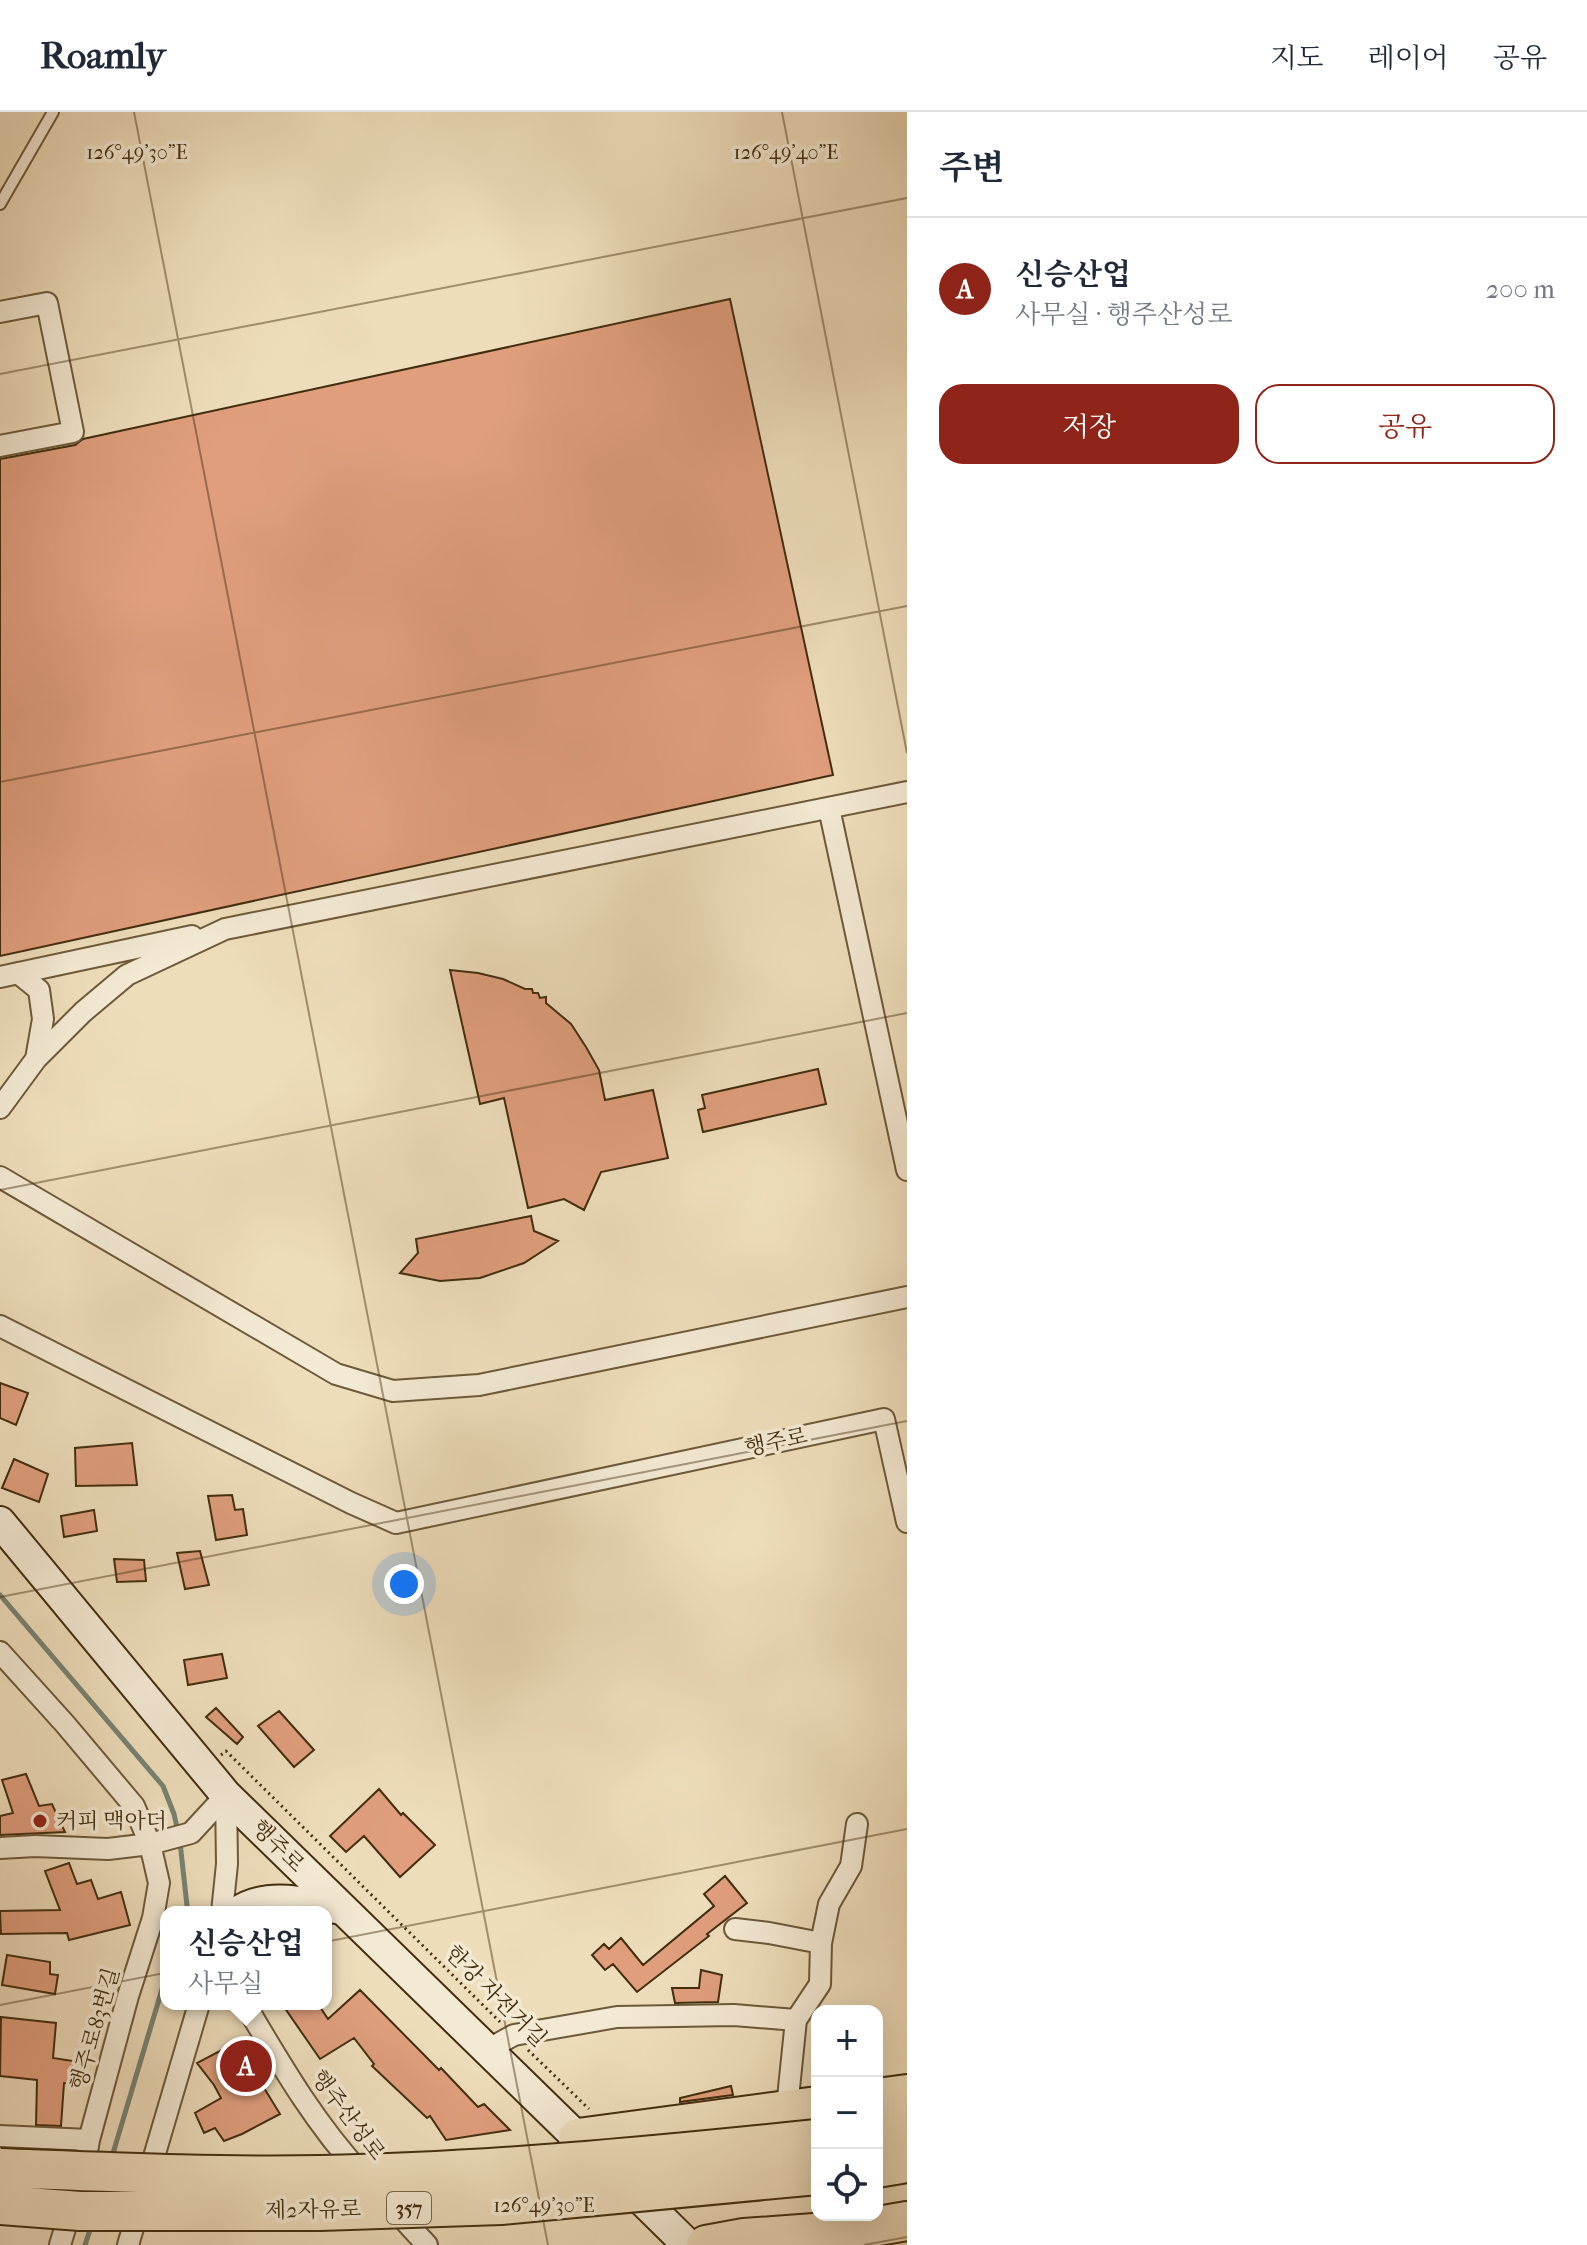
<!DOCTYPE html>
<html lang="ko">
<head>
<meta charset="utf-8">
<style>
	body { margin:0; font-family:"IM FELL French Canon","Noto Serif KR",serif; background:#f6f6f7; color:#1f2937 }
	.controls { position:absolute; right:24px; bottom:24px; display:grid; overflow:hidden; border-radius:16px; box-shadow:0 8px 32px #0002 }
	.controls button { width:72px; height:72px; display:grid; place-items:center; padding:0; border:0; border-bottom:2px solid #e0e1e3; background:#fff; color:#1f2937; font:40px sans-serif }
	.you { position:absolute; left:404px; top:1472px; width:28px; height:28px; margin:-20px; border:6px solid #fff; border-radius:50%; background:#1a73e8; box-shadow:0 0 0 12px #1a73e833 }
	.badge { display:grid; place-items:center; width:52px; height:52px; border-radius:50%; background:#8f2418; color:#fff; font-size:26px; font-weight:700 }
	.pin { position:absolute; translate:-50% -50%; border:4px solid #fff; box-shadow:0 2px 8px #0006 }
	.popup { position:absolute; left:160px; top:1794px; width:172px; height:104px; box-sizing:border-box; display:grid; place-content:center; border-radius:16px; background:#fff; filter:drop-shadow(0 2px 6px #0005); font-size:26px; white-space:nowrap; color:#747a83 }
	.popup b { font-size:30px; color:#1f2937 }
	.popup::after { content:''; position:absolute; left:50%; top:100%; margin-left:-16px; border:16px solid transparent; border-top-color:#fff }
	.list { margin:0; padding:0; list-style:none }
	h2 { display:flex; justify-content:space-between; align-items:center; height:104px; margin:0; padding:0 32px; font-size:34px }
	h2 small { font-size:26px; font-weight:400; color:#747a83 }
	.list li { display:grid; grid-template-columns:52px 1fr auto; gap:24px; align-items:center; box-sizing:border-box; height:144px; padding:0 32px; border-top:2px solid #e0e1e3 }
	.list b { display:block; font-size:30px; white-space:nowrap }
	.list p { margin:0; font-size:26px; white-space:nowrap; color:#747a83 }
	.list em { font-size:26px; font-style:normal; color:#747a83 }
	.actions { display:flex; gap:16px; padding:24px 32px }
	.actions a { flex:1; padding:18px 0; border:2px solid #8f2418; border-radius:24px; text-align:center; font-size:28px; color:#8f2418 }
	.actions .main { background:#8f2418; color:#fff }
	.icon { flex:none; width:44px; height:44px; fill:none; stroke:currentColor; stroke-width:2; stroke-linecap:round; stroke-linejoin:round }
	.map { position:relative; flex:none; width:907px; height:2133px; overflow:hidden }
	header { display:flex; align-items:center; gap:48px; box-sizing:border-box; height:112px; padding:0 40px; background:#fff; border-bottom:2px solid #e0e1e3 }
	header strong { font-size:38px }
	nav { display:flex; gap:44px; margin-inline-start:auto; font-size:28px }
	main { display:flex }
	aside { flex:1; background:#fff }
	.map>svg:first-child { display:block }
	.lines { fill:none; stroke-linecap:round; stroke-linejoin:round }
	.stream { stroke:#778273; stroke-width:5 }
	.building { fill:#e09e7d; stroke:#412d0e; stroke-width:2 }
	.lane-casing { stroke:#6c5939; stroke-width:14 }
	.street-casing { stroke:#6c5939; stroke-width:24 }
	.secondary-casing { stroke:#412d0e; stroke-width:34 }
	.highway-casing { stroke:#412d0e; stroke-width:42 }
	.path { stroke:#412d0e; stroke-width:3; stroke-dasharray:2 4; stroke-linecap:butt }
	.lane { stroke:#f4e9d3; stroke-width:10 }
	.street { stroke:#f4e9d3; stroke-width:20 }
	.secondary { stroke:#f4e9d3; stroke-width:30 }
	.highway { stroke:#edb; stroke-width:38 }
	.highway-bridge-casing { stroke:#412d0e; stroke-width:42; stroke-linecap:butt }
	.highway-bridge { stroke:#edb; stroke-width:38 }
	.ticks { fill:none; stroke:#412d0e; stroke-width:2; stroke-opacity:0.45 }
	.poi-dot { fill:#8f2418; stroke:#f4e9d3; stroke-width:3 }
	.labels { text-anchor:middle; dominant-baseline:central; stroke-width:7; stroke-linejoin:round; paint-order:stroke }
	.shield { fill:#f4e9d3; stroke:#776549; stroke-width:2 }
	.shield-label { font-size:20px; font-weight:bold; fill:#412d0e }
	.street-label { font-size:22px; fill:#412d0e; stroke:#f4e9d3 }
	.poi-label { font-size:22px; fill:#412d0e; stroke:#f4e9d3; text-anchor:start }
	.ticks-label { font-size:20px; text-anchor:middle; fill:#412d0e; stroke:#f4e9d3; stroke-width:7; stroke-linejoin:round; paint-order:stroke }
</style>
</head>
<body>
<header>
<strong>Roamly</strong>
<nav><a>지도</a><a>레이어</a><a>공유</a></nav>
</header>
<main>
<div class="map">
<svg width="907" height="2133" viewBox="0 0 907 2133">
	<rect width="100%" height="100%" fill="#edb"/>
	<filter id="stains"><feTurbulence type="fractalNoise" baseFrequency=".0025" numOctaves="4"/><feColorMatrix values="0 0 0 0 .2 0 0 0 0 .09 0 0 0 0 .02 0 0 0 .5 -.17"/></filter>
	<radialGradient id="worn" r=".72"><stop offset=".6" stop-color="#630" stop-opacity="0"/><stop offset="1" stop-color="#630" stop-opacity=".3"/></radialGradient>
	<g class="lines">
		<path class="stream" d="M0,1483L163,1674L174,1702L178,1720
			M180,1730L187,1794L185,1800
			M111,2048L166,1864
			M85,2133L91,2115"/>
	</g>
	<path class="building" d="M730,187L833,663L0,844V347L75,333L83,327Z
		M450,858L478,861L503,867L525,877H532L533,881H538L540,886L546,885V891L571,912L586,935L599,958L605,988L653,978L668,1046L601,1060L584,1098L564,1087L528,1096L504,986L480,992Z
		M818,957L826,992L703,1020L698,998L705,996L702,983Z
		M531,1104L534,1119L558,1129L524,1151L480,1166L440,1169L400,1161L418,1141L416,1127Z
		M0,1271L28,1281L16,1313L0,1306Z
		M132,1331L137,1373L76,1374L75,1336Z
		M14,1347L48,1362L39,1390L2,1376Z
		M232,1383L235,1398L243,1397L247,1423L216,1428L208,1384Z
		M94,1398L97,1419L64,1425L61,1404Z
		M200,1439L209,1473L185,1477L177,1441Z
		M114,1447L144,1448L146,1469L117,1470Z
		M222,1542L227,1566L188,1573L184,1548Z
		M216,1596L243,1625L237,1632L206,1605Z
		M279,1599L314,1638L294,1655L258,1614Z
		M26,1662L39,1694L52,1692L65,1720L0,1723V1704L13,1701L2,1668Z
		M379,1677L401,1703L403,1701L435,1733L400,1765L364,1724L346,1740L330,1724Z
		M69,1751L77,1772L91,1768L98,1787L121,1780L130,1813L69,1828L67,1821L1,1822L0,1799L60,1798L45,1759Z
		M725,1764L747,1791L707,1822L709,1824L637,1880L613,1852L605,1858L592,1843L604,1832L609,1837L621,1826L643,1853L714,1794L704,1782Z
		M7,1843L50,1850V1862L58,1863L55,1882L2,1873Z
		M701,1858L722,1863L718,1890L675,1891L672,1876H699Z
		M360,1878L439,1958L441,1956L478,1995L484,1992L510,2018L446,2028L430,2004L427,2006L372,1954L374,1952L354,1926L320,1947L282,1892H318L328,1907Z
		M1,1905L56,1911L53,1946L73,1949V1972L64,1971L61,2014L36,2013L37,1968L0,1964Z
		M235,1931L256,1967L258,1966L280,2002L242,2022L224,2029L215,2016L204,2021L195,2001L221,1986L214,1973L197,1951Z
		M731,1974L733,1983L680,1990V1986Z"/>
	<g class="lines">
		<g class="lane-casing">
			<path id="lane" d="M0,92L53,0"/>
		</g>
		<g class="street-casing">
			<path id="street" d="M0,200L47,191L73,320L0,334
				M829,696L907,1058
				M18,861L39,878L43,907L36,947
				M0,865L192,824
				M0,996L36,947L83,900L127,863L225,817L907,680
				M0,1065L336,1262L393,1279L479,1273L907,1185
				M0,1214L351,1391L396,1411L884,1307L907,1410
				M0,1540L65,1612L134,1694L150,1732L159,1771L153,1806L128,1884L89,2028L86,2047L60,2133
				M0,1736L35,1734L108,1737L150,1732L191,1721L226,1683
				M222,1800L227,1752L226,1683
				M735,1817L769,1821L821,1831L820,1872L796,1908L788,1986
				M821,1831L829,1792L851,1754L857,1712
				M245,1892C280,1951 315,2012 362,2062
				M487,1938L514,1923L617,1905L734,1903L796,1908
				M0,2024L89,2028
				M392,2095L427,2133
				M128,2133L199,1892"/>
		</g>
		<g class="secondary-casing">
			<path id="secondary" d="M0,1410L226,1683L592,2040
				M238,1800C269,1779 308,1792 342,1797
				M624,2070L688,2133"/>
		</g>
		<g class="highway-casing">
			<path id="highway" d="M877,1986L907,1982
				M877,2019L907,2015
				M578,2026L817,1994
				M877,2056L907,2051
				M706,2133L744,2126L855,2118L907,2109"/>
		</g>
		<path class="path" d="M221,1643L226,1639L500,1910
			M528,1938L589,1997"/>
		<use href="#lane" class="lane"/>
		<use href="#street" class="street"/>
		<use href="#secondary" class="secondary"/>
		<use href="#highway" class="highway"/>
		<g class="highway-bridge-casing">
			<path id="highway-bridge" d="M0,2056C107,2060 214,2065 321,2063C487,2060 652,2044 817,2027
				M0,2093L80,2099H320L501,2093L817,2063"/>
		</g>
		<use href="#highway-bridge" class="highway-bridge"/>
	</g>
	<path class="ticks" d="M134,0L548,2133M782,0L907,641M0,262L907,86M0,670L907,494M0,1078L907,901M0,1485L907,1309M0,1893L907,1717M864,2133L907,2125"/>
	<circle class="poi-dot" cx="40" cy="1709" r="8"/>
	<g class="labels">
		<rect class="shield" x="387" y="2080" width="44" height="32" rx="6"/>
		<g class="shield-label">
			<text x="409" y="2096">357</text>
		</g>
		<g class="street-label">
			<text transform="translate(776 1330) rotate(-12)">행주로</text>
			<text transform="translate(278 1734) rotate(45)">행주로</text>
			<text transform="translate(496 1884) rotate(45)">한강 자전거길</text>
			<text transform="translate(95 1917) rotate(-74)">행주로83번길</text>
			<text transform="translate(348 2003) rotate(53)">행주산성로</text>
			<text transform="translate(313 2098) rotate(-1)">제2자유로</text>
		</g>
		<g class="poi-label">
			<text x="56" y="1709">커피 맥아더</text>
		</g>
	</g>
	<g class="ticks-label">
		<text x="137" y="47">126°49'30"E</text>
		<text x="786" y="47">126°49'40"E</text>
		<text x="544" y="2100">126°49'30"E</text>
	</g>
	<rect width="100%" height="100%" filter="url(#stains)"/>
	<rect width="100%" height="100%" fill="url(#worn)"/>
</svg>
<div class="controls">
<button>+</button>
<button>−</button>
<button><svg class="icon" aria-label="locate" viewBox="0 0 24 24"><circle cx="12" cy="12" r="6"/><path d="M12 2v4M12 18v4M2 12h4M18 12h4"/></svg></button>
</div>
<div class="you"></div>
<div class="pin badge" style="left:246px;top:1954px">A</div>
<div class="popup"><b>신승산업</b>사무실</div>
</div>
<aside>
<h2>주변<small></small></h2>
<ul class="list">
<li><span class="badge">A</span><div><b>신승산업</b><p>사무실 · 행주산성로</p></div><em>200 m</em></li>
</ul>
<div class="actions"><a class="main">저장</a><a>공유</a></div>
</aside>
</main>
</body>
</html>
